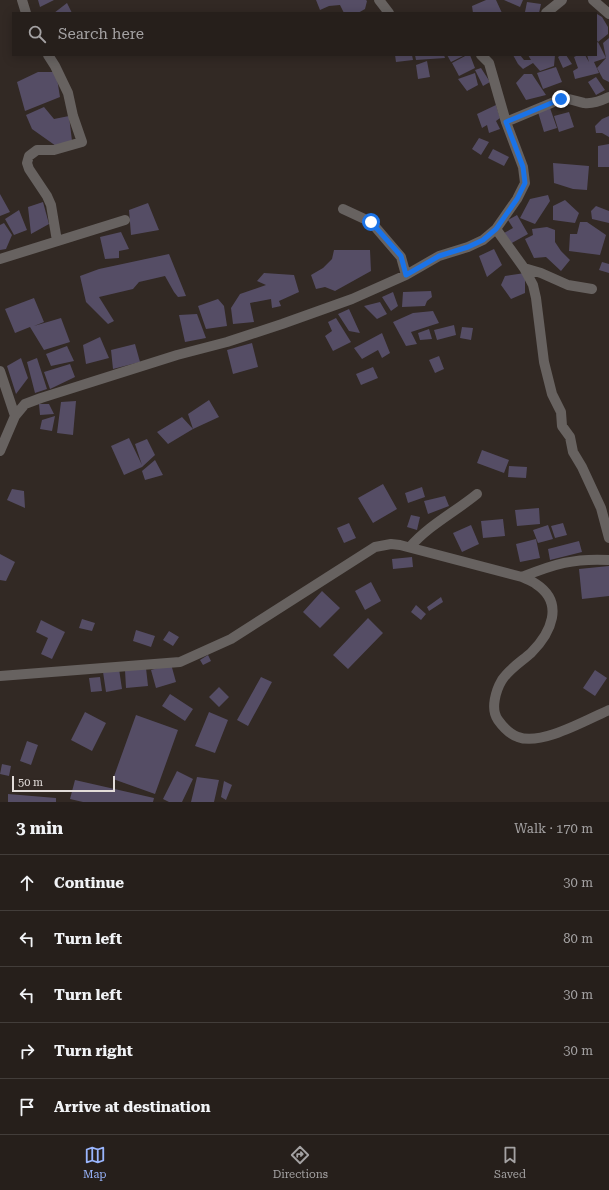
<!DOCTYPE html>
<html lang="en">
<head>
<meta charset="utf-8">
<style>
	body { margin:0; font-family:"Roboto Serif",serif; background:#2e2724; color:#f1f3f6 }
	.scale { position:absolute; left:12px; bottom:10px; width:103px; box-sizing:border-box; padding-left:4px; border:2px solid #e3ddda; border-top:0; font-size:11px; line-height:14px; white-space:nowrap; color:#e3ddda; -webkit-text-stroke:3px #322924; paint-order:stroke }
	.stop { position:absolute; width:12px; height:12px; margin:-9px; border:3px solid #1a73e8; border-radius:50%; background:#fff }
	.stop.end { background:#1a73e8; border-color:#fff; box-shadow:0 1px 4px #0008 }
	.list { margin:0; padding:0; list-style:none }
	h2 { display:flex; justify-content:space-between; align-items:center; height:52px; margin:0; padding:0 16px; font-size:17px }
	h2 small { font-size:13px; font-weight:400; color:#a4a2a3 }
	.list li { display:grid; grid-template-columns:26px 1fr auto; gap:12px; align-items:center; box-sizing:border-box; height:56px; padding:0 16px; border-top:1px solid #423d3a }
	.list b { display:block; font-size:15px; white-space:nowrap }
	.list em { font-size:13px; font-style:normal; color:#a4a2a3 }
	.icon { flex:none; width:22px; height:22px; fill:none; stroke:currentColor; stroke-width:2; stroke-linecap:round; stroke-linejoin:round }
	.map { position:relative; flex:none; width:609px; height:802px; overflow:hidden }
	.search { position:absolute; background:#261f1b; box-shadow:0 2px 10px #0003; left:12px; right:12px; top:12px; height:44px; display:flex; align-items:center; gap:10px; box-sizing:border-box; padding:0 14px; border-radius:0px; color:#a4a2a3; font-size:15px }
	.sheet { height:332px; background:#261f1b }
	nav { display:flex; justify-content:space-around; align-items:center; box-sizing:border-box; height:56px; border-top:1px solid #423d3a; background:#261f1b; font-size:11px; color:#a4a2a3 }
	nav a { display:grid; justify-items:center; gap:2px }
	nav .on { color:#99b5fd }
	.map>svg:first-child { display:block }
	.building { fill:#554d65 }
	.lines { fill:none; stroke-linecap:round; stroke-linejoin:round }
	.minor { stroke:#676260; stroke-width:10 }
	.route { stroke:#1a73e8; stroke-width:5 }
</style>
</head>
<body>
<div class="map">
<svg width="609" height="802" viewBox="0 0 609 802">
	<rect width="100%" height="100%" fill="#322924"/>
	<path class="building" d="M38,0H54L40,7Z
		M316,0H366L367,1L365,9L358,13H344L340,5L329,6L320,10Z
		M486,0H496L502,13H473L472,6Z
		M504,0H523L520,7Z
		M527,2L541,4L539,13L525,12Z
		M67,3L72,13H54Z
		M597,14L602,17L608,27V34L598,42L596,39V15Z
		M609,38V82L603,79L597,68L606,58L603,43Z
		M598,42L606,58L594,62L599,73L575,79L573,71L578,68L574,57L578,55H585L589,62L587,55H596V43Z
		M395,55H412L413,60L396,62Z
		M415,55H444L445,58L416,60Z
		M447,55H465L451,62Z
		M467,55H470L475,68L459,76L452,63Z
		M513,55H520L524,60H531L528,55H555L554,66L540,71L533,63L523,69L518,64Z
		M561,55H566L572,64L563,68L558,57Z
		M427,61L430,77L418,79L416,65Z
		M556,67L562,82L543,89L537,73Z
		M481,68L490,82L483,86L475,70Z
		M38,72H56L60,97L25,111L17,82Z
		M475,73L478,85L467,91L458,79Z
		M524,74H532L546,95L526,100L516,83Z
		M596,77L605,90L596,95L588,82Z
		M496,105L500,118L496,121L500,129L489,133L487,125L482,128L477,114Z
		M44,107L54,119L69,116L72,141L56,146L32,129L26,115Z
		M550,108L557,128L544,132L538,112Z
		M569,112L574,127L559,132L554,116Z
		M609,116V137L602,133H596L595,126L602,119Z
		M479,138L489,142L481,155L472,149Z
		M609,144V167H598V146Z
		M493,149L509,157L504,166L488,158Z
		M553,163L589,166L587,190L573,189L554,183Z
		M0,194L10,212L0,216Z
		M548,195L550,201L535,224L520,218L530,199Z
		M565,200L579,213L575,223L553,220V206Z
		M43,202L49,224L31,234L28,207Z
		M148,203L159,230L131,235L129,210Z
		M596,206L609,211V223L592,219L591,211Z
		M19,210L27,230L14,235L5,219Z
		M517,215L528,234L510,244L504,233L513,228L508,220Z
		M580,222H587L606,235L600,255L569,251L570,234H577Z
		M4,223L12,235L6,249L0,250V225Z
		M547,227L555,230V242L561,251L570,260L561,271L546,257L534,258L525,239L533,235L532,229Z
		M121,232L129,249L119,251V258L105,259L100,237Z
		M494,249L502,265L487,277L479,256Z
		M334,250H370L371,271L335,291L325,287L316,289L311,275L323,268L332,259Z
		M169,254L186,296L178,297L174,292L165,276L139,282L133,289L99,297L114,321L108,324L86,302L80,276L99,269Z
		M602,262L609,264V273L599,270Z
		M264,273L294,275L299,292L279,301L281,306L272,308L271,299L250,303L254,322L233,324L231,308L240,294L266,285L257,281Z
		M525,273V293L511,299L501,285L505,276Z
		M431,291L432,297L427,301L425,306L402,307L403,292Z
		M393,292L398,306L391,311L382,297Z
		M34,298L44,322L34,326L61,318L70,342L44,350L30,327L15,333L5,309Z
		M218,299L224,306L227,326L206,329L198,306Z
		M380,302L387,314L377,319L364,306Z
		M349,309L360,333L349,331L338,314Z
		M433,311L439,323L411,332L417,344L406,346L393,322L413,313Z
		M197,314L206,338L185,342L179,315Z
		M336,318L351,342L333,351L325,336L332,331L328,322Z
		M454,325L456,335L437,340L434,330Z
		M462,327L473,328L471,340L460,338Z
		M429,329L432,339L420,340L418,333Z
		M382,333L390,353L382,358L378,350L362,359L354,348Z
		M100,337L109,358L86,364L83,345Z
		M252,343L258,367L233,374L227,350Z
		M135,344L140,362L113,369L111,350Z
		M67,346L74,361L51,366L46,354Z
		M439,356L444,369L435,373L429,360Z
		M21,358L28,378L16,394L7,366Z
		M37,358L47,389L35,393L27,362Z
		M70,364L75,377L50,389L44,372Z
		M373,367L378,378L361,385L356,374Z
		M209,400L219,417L193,429L168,444L157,432L182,417L193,429L188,414Z
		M76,401L73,435L57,433L61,402Z
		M39,404H49L54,414L40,415Z
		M55,416L52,431L40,429L42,420Z
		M129,438L142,465L135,444L147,439L155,455L142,467L124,475L111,446Z
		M482,450L509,460L504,473L477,463Z
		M155,460L163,475L145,480L142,471Z
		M509,466L527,467L526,478L508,477Z
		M383,484L397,509L373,523L358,498Z
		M422,487L425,497L408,503L405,493Z
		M12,489L24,491L25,508L7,500Z
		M445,496L449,506L428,514L424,501Z
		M539,508L540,524L517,526L515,510Z
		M411,515L420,517L417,530L407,527Z
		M503,519L505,536L483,538L481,521Z
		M349,523L356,538L344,543L337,528Z
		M563,523L567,535L555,538L551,526Z
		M471,525L479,544L462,552L453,533Z
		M548,525L553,539L538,543L533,530Z
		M536,539L540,558L520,562L516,544Z
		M579,541L582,552L550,560L548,549Z
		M0,554L15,562L6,581L0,580Z
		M412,557L413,567L393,569L392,559Z
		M609,566V596L582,599L579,569Z
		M371,582L381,601L365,610L355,591Z
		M322,591L340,608L320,628L303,612Z
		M441,597L443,602L429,611L427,607Z
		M416,605L426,614L421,620L411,612Z
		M368,618L383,633L348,669L333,655Z
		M82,619L95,623L92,631L79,628Z
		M41,620L65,632L52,659L41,654L48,638L36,632Z
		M136,630L155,636L151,647L133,641Z
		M169,631L179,637L173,646L163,640Z
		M208,655L211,661L203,665L200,660Z
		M171,664L176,682L156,688L151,670Z
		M146,668L148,686L126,688L125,670Z
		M119,669L122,689L106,692L103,672Z
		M595,670L607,678L595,696L583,688Z
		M100,677L102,691L91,692L89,678Z
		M261,677L272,682L248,726L237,720Z
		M219,687L229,697L219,707L209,697Z
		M170,694L193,709L185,721L162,706Z
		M85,712L106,723L92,751L71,740Z
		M209,712L228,720L215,753L195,746Z
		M136,715L178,730L155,794L113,779Z
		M27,741L38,745L31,765L20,761Z
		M2,764L11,766L9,776L0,774Z
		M177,771L193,779L182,802H169L163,799Z
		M197,777L219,780L214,802H191Z
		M75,780L154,798L153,802H83L70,799Z
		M224,781L232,785L226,800L221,797Z
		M8,794L56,798V802H8Z"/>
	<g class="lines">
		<path class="minor" d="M22,0L26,13
			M379,0L389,13
			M593,0L609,14
			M546,13L562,0
			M48,55L55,66L68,93L73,116L82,142L54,150H37L29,156L27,163L29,169L47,196L51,205L57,241
			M506,122L561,99C569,98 575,101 584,103C593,104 601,101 609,97
			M343,209L371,222L401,257L406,275
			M496,229L524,268L533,285L536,298L544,362L552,394L561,412L562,426L570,437L573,452L582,467L601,508L609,538
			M0,259L125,220
			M524,268L541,273L568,285L592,289
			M0,371L15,416
			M0,451L15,416L25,404L41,398L177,355L227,342L282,324L352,299L406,275L439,256L468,247L483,240L496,229L517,199L525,183L523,167L506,122L489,63L481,55
			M410,547C429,525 455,512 477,494
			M522,577C554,564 574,558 609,560
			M0,676L180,662L231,639L375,547L391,544L400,545L522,577C526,579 532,581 536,584C565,603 551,633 531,653C522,661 509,669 502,680C496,690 490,709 498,720C503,727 509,734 518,737C541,746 586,720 609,710"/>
	</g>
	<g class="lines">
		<path class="route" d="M371,222L401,256L406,275L439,256L468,247L483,240L496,229L517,199L525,183L523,167L506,122L561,99"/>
	</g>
</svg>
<div class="scale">50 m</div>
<div class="stop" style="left:371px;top:222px"></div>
<div class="stop end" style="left:561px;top:99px"></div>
<div class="search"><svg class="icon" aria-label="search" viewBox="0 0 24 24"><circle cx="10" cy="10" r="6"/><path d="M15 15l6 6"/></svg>Search here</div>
</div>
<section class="sheet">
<h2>3 min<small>Walk · 170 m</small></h2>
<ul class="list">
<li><svg class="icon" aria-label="ahead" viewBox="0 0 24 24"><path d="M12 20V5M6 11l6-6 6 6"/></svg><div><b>Continue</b></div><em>30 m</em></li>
<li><svg class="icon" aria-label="left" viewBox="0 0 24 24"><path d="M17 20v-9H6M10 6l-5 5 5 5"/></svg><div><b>Turn left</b></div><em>80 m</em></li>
<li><svg class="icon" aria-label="left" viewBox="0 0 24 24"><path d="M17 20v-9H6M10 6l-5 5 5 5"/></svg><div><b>Turn left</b></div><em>30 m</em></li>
<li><svg class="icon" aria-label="right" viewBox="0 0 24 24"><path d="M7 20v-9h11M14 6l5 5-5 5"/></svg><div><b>Turn right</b></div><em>30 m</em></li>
<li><svg class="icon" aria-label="arrive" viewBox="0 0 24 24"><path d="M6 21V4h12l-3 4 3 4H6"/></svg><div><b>Arrive at destination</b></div></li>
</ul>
</section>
<nav>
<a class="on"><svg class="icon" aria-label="map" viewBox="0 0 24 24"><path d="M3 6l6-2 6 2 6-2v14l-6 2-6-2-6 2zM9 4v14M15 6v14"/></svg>Map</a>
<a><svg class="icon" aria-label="directions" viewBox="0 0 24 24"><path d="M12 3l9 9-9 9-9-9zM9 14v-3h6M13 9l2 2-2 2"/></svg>Directions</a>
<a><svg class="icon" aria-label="saved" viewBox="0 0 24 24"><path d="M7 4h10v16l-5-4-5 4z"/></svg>Saved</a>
</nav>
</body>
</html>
